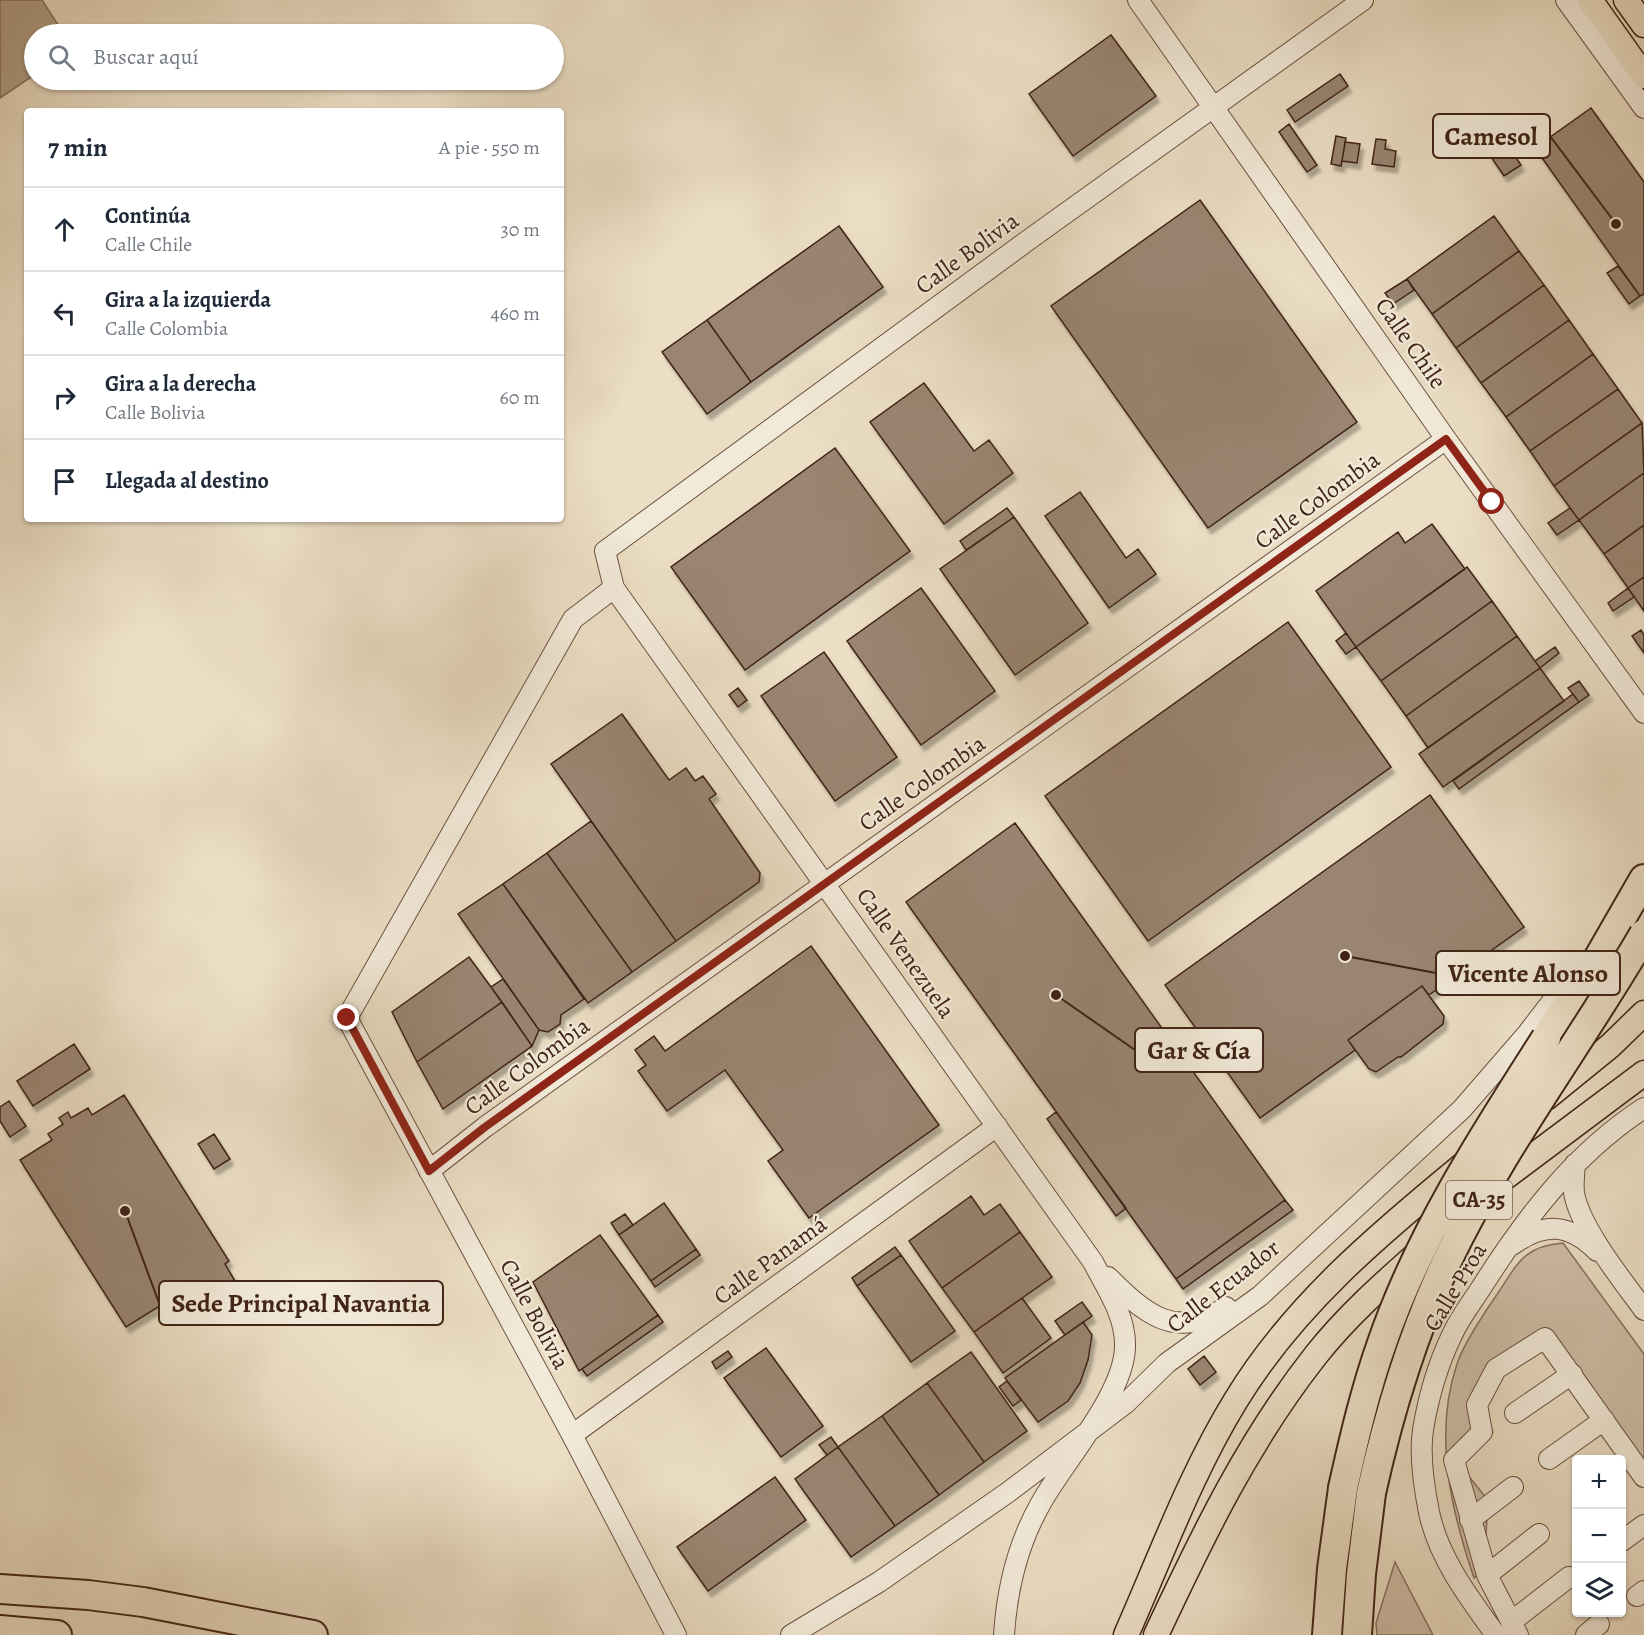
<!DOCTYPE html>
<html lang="es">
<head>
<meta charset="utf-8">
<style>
	body { margin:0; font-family:Alegreya,serif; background:#f2f2f3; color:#1f2937 }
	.controls { position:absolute; right:18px; bottom:18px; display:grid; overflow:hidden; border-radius:6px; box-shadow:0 2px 4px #0004 }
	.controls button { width:54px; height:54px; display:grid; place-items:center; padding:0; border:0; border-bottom:2px solid #e0e1e3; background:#fff; color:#1f2937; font:30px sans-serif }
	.stop { position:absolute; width:18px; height:18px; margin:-14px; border:4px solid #8f2418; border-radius:50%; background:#fff }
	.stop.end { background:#8f2418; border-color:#fff; box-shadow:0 2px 6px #0008 }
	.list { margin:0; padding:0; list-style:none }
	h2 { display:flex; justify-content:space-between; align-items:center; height:78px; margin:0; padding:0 24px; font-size:26px }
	h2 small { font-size:20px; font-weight:400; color:#747a83 }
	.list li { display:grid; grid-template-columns:39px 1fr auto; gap:18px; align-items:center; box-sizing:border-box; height:84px; padding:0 24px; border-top:2px solid #e0e1e3 }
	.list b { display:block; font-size:22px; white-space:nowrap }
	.list p { margin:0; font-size:20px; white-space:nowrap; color:#747a83 }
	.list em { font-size:20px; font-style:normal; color:#747a83 }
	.icon { flex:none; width:33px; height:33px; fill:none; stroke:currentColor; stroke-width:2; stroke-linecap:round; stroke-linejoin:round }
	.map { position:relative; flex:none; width:1644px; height:1635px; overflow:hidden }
	.search { position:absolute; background:#fff; box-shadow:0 2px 4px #0004; left:24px; top:24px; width:540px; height:66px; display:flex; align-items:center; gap:15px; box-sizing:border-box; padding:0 21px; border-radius:33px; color:#747a83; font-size:22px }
	.panel { position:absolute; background:#fff; box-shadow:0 2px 4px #0004; left:24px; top:108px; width:540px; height:414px; border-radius:6px }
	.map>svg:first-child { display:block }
	.green { fill:#cebea7; stroke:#88715f; stroke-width:1.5 }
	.water { fill:#b19f89; stroke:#846e5b; stroke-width:1.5 }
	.building { fill:#998571; stroke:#412417; stroke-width:1.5; filter:url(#shadow) }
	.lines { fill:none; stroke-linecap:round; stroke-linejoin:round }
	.minor-casing { stroke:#6c5242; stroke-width:22 }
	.major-casing { stroke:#412417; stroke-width:27 }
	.highway-casing { stroke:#412417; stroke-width:32 }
	.minor { stroke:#f2ead9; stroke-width:20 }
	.major { stroke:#ebdec4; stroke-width:24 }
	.highway { stroke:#ebdec4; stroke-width:28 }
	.highway-bridge-casing { stroke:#412417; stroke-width:32; stroke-linecap:butt }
	.highway-bridge { stroke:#ebdec4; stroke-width:28 }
	.route { stroke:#8f2418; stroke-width:8 }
	.labels { text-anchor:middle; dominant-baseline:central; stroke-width:4.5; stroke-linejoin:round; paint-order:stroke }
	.shield { fill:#f2ead9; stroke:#765f51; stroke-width:1.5 }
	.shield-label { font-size:22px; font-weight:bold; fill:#412417 }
	.street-label { font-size:24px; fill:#412417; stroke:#f2ead9 }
	.leader { fill:none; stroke:#412417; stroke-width:2 }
	.callout-dot { fill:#412417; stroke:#f2ead9; stroke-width:2 }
	.callout { fill:#f2ead9; stroke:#412417; stroke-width:2 }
	.callout-label { font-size:26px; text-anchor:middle; font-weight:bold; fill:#412417 }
</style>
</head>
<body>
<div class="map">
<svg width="1644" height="1635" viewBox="0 0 1644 1635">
	<defs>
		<filter id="shadow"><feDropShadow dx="3.5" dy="6" stdDeviation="1.5" flood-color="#0004"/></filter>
	</defs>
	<rect width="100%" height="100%" fill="#ebdec4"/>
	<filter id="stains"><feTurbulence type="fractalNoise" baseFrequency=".00333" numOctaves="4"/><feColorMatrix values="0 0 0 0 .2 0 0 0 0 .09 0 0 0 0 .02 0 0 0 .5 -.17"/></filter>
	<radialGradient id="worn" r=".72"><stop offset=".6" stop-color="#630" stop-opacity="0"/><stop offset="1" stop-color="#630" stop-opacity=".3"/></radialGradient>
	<path class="green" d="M1563,1243L1644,1354V1467L1548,1329L1511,1355L1483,1411L1493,1432L1458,1463L1488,1500L1484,1570L1474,1578C1451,1510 1433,1435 1457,1364C1463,1345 1486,1310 1498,1293C1518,1263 1524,1246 1563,1243Z
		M1395,1562L1433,1635H1377L1376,1623Z"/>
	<path class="water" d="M0,0H42L64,34H34V75L0,98Z"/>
	<path class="building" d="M1111,35L1156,96L1073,156L1029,94Z
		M1340,74L1348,86L1295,122L1287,110Z
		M1591,108L1644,182V294L1640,296L1535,148Z
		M1289,124L1317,165L1307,172L1279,132Z
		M1336,136L1346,138L1341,166L1331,164Z
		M1376,139L1386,140L1385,149L1396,151L1394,167L1372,164Z
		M1345,142L1360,144L1357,163L1342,161Z
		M1505,142L1521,165L1504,176L1489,154Z
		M1200,200L1357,422L1208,528L1051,306Z
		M1494,216L1519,251L1432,314L1407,279Z
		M839,226L883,287L751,382L707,320Z
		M1519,251L1544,285L1456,348L1432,314Z
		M1618,266L1640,296L1629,304L1607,273Z
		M1407,279L1414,290L1393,304L1385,293Z
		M1544,285L1569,320L1481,383L1456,348Z
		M707,320L751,382L707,414L662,352Z
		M1569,320L1593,354L1506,417L1481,383Z
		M1593,354L1618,389L1530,451L1506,417Z
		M924,383L974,451L989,440L1013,473L944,524L870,422Z
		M1618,389L1642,423L1554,486L1530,451Z
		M1642,423L1644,473L1579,520L1554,486Z
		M835,448L910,551L745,670L671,567Z
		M1644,473V525L1604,554L1579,520Z
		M1080,492L1126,558L1138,549L1156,574L1109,608L1045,516Z
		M1007,508L1014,517L966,550L960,541Z
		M1570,508L1579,520L1557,535L1548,523Z
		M1014,517L1088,623L1015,675L940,569Z
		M1432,524L1465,569L1356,647L1316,591L1398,532L1405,543Z
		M1644,525V577L1628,588L1604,554Z
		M1467,567L1492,601L1381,681L1356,647Z
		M1644,577V611L1628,588Z
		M921,588L995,691L921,745L847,641Z
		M1628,588L1634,597L1613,611L1608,603Z
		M1492,601L1517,636L1406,716L1381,681Z
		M1288,622L1391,767L1148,941L1045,796Z
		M1641,630L1644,635V653L1632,636Z
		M1346,633L1356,647L1346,654L1336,641Z
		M1517,636L1540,668L1428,748L1406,716Z
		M1555,647L1559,653L1540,668L1535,661Z
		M824,652L897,757L835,801L761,696Z
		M1540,668L1564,701L1443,787L1419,754Z
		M1579,681L1589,695L1579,702L1568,688Z
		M738,688L747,700L738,707L729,695Z
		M1573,694L1579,702L1459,789L1453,781Z
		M622,714L669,780L686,768L695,781L703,776L716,794L709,799L760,873L759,882L676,941L551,764Z
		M1430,795L1524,927L1429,995L1422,986L1348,1040L1355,1050L1260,1118L1165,985Z
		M591,821L676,941L632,972L547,853Z
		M1015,823L1285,1200L1176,1279L906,902Z
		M547,853L632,972L588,1003L503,884Z
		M503,884L584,999L561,1015L560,1024L548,1032L539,1030L458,914Z
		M811,946L939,1125L809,1218L768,1161L783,1150L725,1070L667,1111L638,1071L646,1065L635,1050L654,1036L665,1051Z
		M469,957L502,1002L417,1062L392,1012Z
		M503,979L539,1030L532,1046L491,987Z
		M1422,986L1444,1016L1443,1024L1401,1057H1398L1376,1072L1369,1069L1348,1040Z
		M502,1002L532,1046L443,1109L417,1062Z
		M74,1044L90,1069L33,1106L17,1081Z
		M124,1095L229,1261L225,1264L235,1281L193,1308L186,1296L177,1302L174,1297L126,1327L20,1160L52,1140L48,1134L63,1124L59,1118L68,1112L71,1118L88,1108L92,1115Z
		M9,1101L26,1126L10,1137L0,1121V1107Z
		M1056,1112L1126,1208L1116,1216L1047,1119Z
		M214,1134L230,1159L214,1169L198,1144Z
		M971,1196L984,1215L1000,1204L1020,1232L942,1288L909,1241Z
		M1285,1200L1293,1210L1183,1289L1176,1279Z
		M664,1203L696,1249L651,1281L619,1235Z
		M625,1214L633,1225L619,1235L611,1223Z
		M1020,1232L1052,1277L974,1332L942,1288Z
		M600,1235L658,1315L579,1371L533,1282Z
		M895,1247L901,1255L857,1286L852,1278Z
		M696,1249L700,1255L655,1287L651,1281Z
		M901,1255L955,1331L911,1362L857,1286Z
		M1022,1298L1051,1338L1003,1373L974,1332Z
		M1082,1302L1092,1316L1065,1335L1055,1321Z
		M658,1315L663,1322L587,1376L582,1369Z
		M1083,1322L1092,1335L1088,1360L1080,1383L1068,1401L1038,1422L1005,1378Z
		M766,1348L823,1426L781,1457L724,1378Z
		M728,1351L732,1357L716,1369L712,1362Z
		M971,1352L1027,1431L984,1462L927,1383Z
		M1204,1356L1216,1372L1200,1385L1188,1369Z
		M1007,1381L1021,1400L1013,1406L999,1387Z
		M927,1383L984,1462L939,1495L882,1416Z
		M882,1416L939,1495L895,1526L838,1447Z
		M831,1437L838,1447L827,1455L819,1445Z
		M838,1447L895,1526L851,1557L795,1479Z
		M775,1477L806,1520L708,1591L677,1547Z"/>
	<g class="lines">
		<g class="minor-casing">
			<path id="minor" d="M1138,0L1446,439L1644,713
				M1566,0L1644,108
				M614,588L573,619L347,1018L572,1435L676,1635
				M1575,1164C1574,1174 1573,1184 1574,1193C1580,1228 1623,1281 1644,1310
				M429,1171L485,1127L1446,439
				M1512,1245C1544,1222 1569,1223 1597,1251
				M1108,1277C1144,1313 1176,1342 1226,1307
				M1515,1413L1572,1374
				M572,1435L997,1126
				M1549,1459L1604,1420
				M1470,1520L1513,1487
				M1622,1541L1644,1525
				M1487,1575L1539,1534
				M1637,1596L1644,1591
				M1511,1622L1569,1577
				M791,1635L879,1582L1007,1493L1126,1403L1167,1363L1260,1296L1462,1109L1527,1034L1567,982
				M1004,1635C1007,1588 1017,1545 1041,1503C1064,1461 1124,1395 1125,1347C1126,1316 1107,1289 1093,1262L614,588L605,551L1027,241L1363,0
				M1496,1635C1469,1598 1438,1557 1429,1512C1424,1487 1419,1456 1423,1430C1428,1399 1438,1364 1452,1335C1460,1317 1473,1301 1483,1285C1527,1216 1575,1153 1644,1108
				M1518,1635L1487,1575L1454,1460L1482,1432L1477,1405L1496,1369L1545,1338L1644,1477
				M1586,1635L1599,1624"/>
		</g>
		<g class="major-casing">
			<path id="major" d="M1590,0L1644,76
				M1626,0L1644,25
				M1546,1098L1610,1046L1644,1013
				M1484,1193L1644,1073
				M1126,1635C1161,1556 1191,1473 1236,1400C1293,1306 1379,1234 1463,1165
				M1156,1635C1202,1537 1248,1441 1316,1355C1346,1317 1382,1285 1418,1253"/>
		</g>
		<g class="highway-casing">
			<path id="highway" d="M1546,1038L1595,964L1644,879
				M0,1589L88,1595L143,1602L313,1635
				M0,1630L57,1635
				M1327,1635L1332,1569L1343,1488
				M1357,1635L1361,1574L1371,1493"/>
		</g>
		<use href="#minor" class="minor"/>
		<use href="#major" class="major"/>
		<use href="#highway" class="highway"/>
		<g class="highway-bridge-casing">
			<path id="highway-bridge" d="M1343,1488C1354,1439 1365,1391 1382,1343C1420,1233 1484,1135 1546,1038
				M1371,1493C1389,1412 1412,1335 1447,1261C1502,1146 1580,1044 1644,934"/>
		</g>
		<use href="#highway-bridge" class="highway-bridge"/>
	</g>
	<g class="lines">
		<path class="route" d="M347,1018L429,1171L485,1127L1446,439L1492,502"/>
	</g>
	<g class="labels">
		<rect class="shield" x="1446" y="1181" width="66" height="38" rx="4.5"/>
		<g class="shield-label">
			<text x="1479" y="1200">CA-35</text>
		</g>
		<g class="street-label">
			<text transform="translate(967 253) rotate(-36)">Calle Bolivia</text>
			<text transform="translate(1411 343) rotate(55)">Calle Chile</text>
			<text transform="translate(1317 500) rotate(-36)">Calle Colombia</text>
			<text transform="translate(922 783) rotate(-35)">Calle Colombia</text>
			<text transform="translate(906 953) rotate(55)">Calle Venezuela</text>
			<text transform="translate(527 1066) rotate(-36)">Calle Colombia</text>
			<text transform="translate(770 1260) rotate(-36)">Calle Panamá</text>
			<text transform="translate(1223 1286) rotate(-38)">Calle Ecuador</text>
			<text transform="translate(1455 1287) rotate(-59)">Calle Proa</text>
			<text transform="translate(535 1314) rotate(62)">Calle Bolivia</text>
		</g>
	</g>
	<path class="leader" d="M1616 224L1550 136M1345 956L1436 973M1056 995L1135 1050M125 1211L159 1303"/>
	<g class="callout-dot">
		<circle cx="1616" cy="224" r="6"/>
		<circle cx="1345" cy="956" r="6"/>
		<circle cx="1056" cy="995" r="6"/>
		<circle cx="125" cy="1211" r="6"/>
	</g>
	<g class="callout">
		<rect x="1433" y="114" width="117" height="44" rx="6"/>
		<rect x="1436" y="951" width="184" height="44" rx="6"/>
		<rect x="1135" y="1028" width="128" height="44" rx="6"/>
		<rect x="159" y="1281" width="284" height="44" rx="6"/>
	</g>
	<g class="callout-label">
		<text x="1491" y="145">Camesol</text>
		<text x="1528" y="982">Vicente Alonso</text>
		<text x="1199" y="1059">Gar &amp; Cía</text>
		<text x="301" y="1312">Sede Principal Navantia</text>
	</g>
	<rect width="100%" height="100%" filter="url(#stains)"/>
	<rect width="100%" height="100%" fill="url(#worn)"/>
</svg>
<div class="controls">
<button>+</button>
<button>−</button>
<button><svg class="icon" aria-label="layers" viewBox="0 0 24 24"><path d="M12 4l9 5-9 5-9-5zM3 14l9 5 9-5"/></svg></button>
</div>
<div class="stop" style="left:1492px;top:502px"></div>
<div class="stop end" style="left:347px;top:1018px"></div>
<div class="search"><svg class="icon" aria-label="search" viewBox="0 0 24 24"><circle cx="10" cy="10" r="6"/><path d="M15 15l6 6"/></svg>Buscar aquí</div>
<section class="panel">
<h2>7 min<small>A pie · 550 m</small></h2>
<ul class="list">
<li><svg class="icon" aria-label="ahead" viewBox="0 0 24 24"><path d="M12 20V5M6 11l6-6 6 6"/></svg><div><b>Continúa</b><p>Calle Chile</p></div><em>30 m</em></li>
<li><svg class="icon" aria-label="left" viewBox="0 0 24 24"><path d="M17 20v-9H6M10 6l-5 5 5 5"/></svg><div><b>Gira a la izquierda</b><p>Calle Colombia</p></div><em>460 m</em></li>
<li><svg class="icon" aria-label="right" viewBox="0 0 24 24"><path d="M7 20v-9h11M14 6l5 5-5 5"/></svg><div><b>Gira a la derecha</b><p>Calle Bolivia</p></div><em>60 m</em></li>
<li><svg class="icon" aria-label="arrive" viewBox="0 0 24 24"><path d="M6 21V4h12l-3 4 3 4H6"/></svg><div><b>Llegada al destino</b></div></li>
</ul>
</section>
</div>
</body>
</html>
